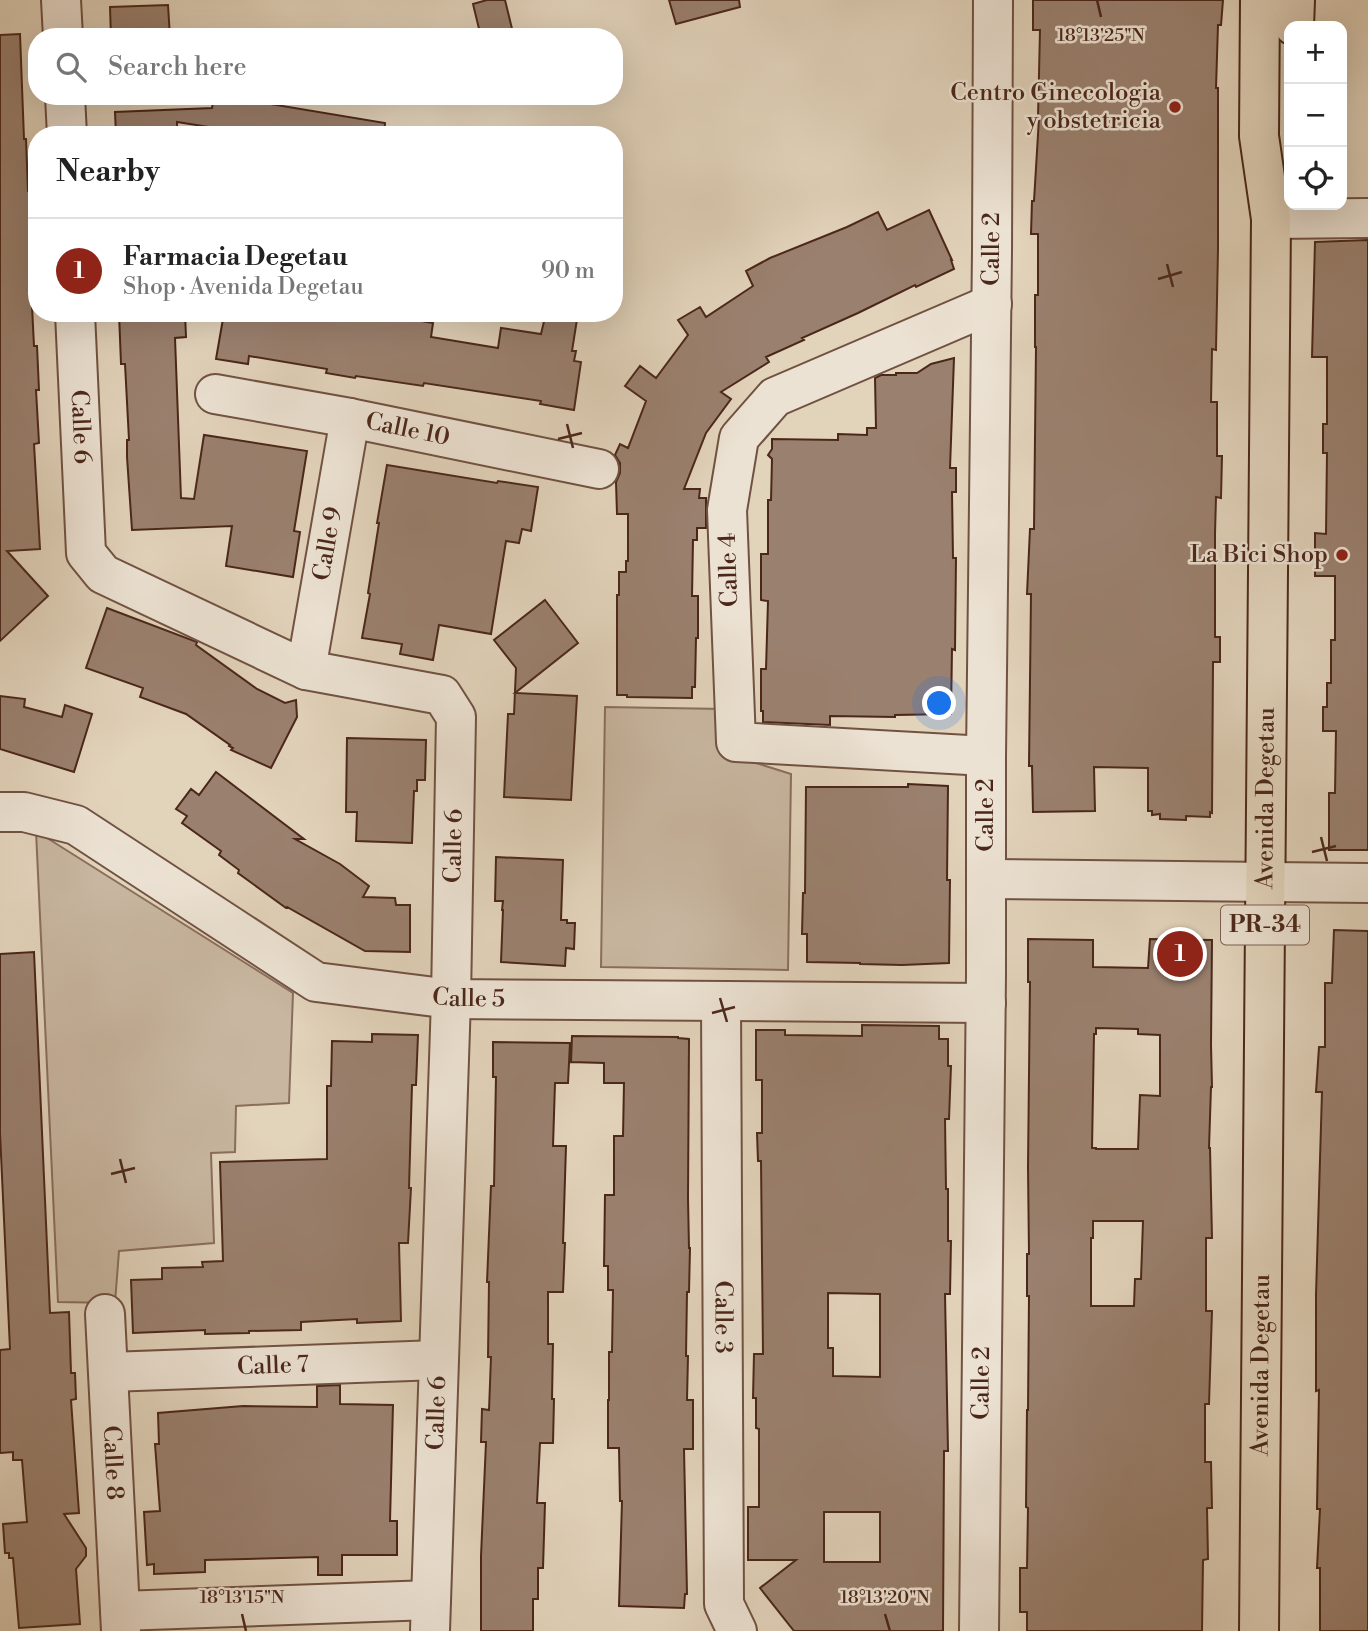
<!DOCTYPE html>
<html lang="en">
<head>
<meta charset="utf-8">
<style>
	body { margin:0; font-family:"Libre Bodoni",serif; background:#f6f6f6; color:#222 }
	.controls { position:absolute; right:21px; top:21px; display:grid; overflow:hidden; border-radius:14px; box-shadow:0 7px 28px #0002 }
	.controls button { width:63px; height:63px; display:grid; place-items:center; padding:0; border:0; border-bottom:2px solid #e0e0e0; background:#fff; color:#222; font:35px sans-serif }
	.you { position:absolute; left:940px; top:704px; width:24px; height:24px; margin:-18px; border:5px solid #fff; border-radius:50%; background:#1a73e8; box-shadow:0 0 0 10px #1a73e833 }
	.badge { display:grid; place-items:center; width:46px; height:46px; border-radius:50%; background:#8f2418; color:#fff; font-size:23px; font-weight:700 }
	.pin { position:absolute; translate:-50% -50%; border:4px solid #fff; box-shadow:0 2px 7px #0006 }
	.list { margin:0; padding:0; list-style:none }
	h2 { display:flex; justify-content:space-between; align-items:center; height:91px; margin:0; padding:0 28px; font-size:30px }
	h2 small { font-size:23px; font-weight:400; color:#767676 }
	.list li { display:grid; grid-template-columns:46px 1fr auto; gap:21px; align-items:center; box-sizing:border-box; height:105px; padding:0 28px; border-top:2px solid #e0e0e0 }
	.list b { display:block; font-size:26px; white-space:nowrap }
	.list p { margin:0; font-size:23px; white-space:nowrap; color:#767676 }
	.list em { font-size:23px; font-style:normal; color:#767676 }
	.icon { flex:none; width:38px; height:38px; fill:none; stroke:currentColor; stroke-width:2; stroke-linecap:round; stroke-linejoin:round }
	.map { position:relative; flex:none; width:1368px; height:1631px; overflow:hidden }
	.search { position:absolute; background:#fff; box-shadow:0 7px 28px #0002; left:28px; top:28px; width:595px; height:77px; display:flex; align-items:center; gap:18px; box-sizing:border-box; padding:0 24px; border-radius:28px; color:#767676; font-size:26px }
	.panel { position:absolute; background:#fff; box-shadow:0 7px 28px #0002; left:28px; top:126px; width:595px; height:196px; border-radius:28px }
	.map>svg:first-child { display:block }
	.green { fill:#c8b6a0; stroke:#8a6e5d; stroke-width:2 }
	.building { fill:#9a806e; stroke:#4b271a; stroke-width:2; fill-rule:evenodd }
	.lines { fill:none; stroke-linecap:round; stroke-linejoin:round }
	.minor-casing { stroke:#715242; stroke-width:42 }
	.major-casing { stroke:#4b271a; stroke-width:42 }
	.minor { stroke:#ece2d3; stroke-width:38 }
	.major { stroke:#e2d3bb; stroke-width:38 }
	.ticks { fill:none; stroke:#4b271a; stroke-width:2.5 }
	.poi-dot { fill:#8f2418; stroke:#ece2d3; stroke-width:2.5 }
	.labels { text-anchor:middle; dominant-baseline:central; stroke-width:5; stroke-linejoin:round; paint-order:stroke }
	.shield { fill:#ece2d3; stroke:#7b5f52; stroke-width:2 }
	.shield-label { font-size:23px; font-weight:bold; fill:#4b271a }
	.poi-label { font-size:24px; fill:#4b271a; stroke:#ece2d3; text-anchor:end }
	.street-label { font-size:24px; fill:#4b271a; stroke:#ece2d3 }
	.ticks-label { font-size:18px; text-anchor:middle; fill:#4b271a; stroke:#ece2d3; stroke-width:5; stroke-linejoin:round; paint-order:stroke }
</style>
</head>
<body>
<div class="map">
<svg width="1368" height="1631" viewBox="0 0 1368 1631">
	<rect width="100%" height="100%" fill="#e2d3bb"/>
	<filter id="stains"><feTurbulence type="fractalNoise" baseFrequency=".00286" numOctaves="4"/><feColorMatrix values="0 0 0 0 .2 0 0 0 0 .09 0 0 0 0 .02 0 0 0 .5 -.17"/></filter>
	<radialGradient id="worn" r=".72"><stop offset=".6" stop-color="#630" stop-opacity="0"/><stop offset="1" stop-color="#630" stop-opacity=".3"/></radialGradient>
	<path class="green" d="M605,707L725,709L724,753L791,774L788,970L601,967Z
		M36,831L293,993L289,1103L236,1106L235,1152L211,1153L214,1243L119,1251L115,1303L58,1302Z"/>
	<path class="building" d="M487,0H505L514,37H481L473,4Z
		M669,0H739L740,7L676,24Z
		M1033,0H1223L1221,25H1218L1216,88H1218V249L1216,350L1212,349L1211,402H1217V456H1222L1221,498L1216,497L1215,534V637H1220V662H1213L1212,813L1210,812V817L1186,816V820L1160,819V814L1152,815V811H1148V768L1094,767L1095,811L1033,812L1032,766H1029L1031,594H1027L1030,529H1034L1036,347H1035V295H1038V234H1031L1032,201H1034L1039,118H1038L1040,30H1033Z
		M168,5L170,37H111L110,7Z
		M20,34L24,139H26L28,191H34L35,231H32L35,286H31L34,346H37L39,390H36L39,443L34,444L40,549L7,551L48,596L0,641V35Z
		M214,96H223L385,123L384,135H234V131L177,122V135H116L115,112L212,108Z
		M929,210L952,260H951L954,269L916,287L915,285L858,313L802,338L804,340L766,357L769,362L721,392L731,399L706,433L684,489H700L699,498H706V528H697V540H693L692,596H698V638H696L695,687H692V698L627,697V695H617V595H619V572H626V561H628V514H617L616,482L620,473V463L615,455L620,444L628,448L646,401L625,386L640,366L656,378L688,335L678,320L700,307L706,317L753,286L746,271L770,258L847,227L878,212L887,230Z
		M1368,240V850H1329V793H1335L1336,731H1323V707H1327V683H1331V640H1335V576H1315V533L1326,534L1327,453H1323V424H1327V357H1312L1315,242Z
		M119,313H185L186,337L175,338L181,498L194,499L204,435L307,451L294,531L300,532L293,577L226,566L232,526L132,530L127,457V440H129L125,364H121Z
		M224,313H374L433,323L431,337L498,348L501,328L541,334L546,313H578L572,351H576L574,361L581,362L574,410L540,404L541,401L424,383L423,386L356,376L355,378L326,373L327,369L249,356L248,364L216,359Z
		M954,358L950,468H956V492H952L953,558H956L955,650L952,649L951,714L895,715V717L830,716V725L763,722V711H761V669H766L768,601L761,600V554H768V500H771L772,459L768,455L772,449V439L838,440V434L867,435V428H876L875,378L881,375H896V373H917L931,364Z
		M387,465L497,483L498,481L538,487L531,531L522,529L519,543L506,541L491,634L439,625L433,660L400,654L402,644L362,638L370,594L368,593L379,523H377Z
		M545,600L578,643L515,693L577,696L571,800L504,797L508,714H514L516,668L494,640Z
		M107,608L197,642L196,645L257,689L285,703L296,700L297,717L271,768L231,750L233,748L229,746L230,745L186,714L140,697L143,688L86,668Z
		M0,696L25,699L24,707L62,717L65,705L92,714L74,772L0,749Z
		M347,738L426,740L425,780H417V791H414L412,843L356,841L357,812H346Z
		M216,772L304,839H295L340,864L369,886L363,897L395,898L396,905H410V952L365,951L287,907L286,908L238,873L239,870L219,855L221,851L182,823L187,816L176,809L191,789L199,795Z
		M908,784L948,786L947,880H950L949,963L902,965L860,964V963L807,962V934H802L803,893H805L806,787H908Z
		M496,857L563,860L561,920H567V923H575L574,949L566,948L565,966L501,962L503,910H502L503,901H495Z
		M1334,930L1368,931V1631H1320V1568H1317L1320,1509H1317L1319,1390L1316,1391V1295L1322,1092H1316L1319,1047H1325V983H1332Z
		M1028,939L1093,940V967L1148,968L1150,939L1212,940L1211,1045L1212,1087H1211L1209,1148H1210L1212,1238H1206V1311H1212L1209,1404H1205V1462H1211L1212,1508H1207L1208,1559L1203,1560L1202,1631H1027V1612H1020V1568H1027L1028,1508L1026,1507L1027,1410H1028L1029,1296H1027V1254H1029L1028,1167L1030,982H1028ZM1096,1028L1138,1029V1034L1160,1035V1096L1140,1095L1138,1149H1096V1148H1092L1094,1034H1096ZM1093,1221H1143L1141,1279H1135L1134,1306H1091V1238H1093Z
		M34,952L50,1313L69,1312L71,1373H75L76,1399L71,1400L79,1513L64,1514L86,1548V1556L76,1569L80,1624L19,1628L13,1558H9V1553H5L3,1524L27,1522L22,1460H13V1452L0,1453V1350L10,1349L0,1133V954Z
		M862,1025L939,1026V1039H948V1066H951L949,1119H945L946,1189H948V1241H951L950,1294H945L948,1451H944L943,1631H794L760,1588L796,1560H748V1507H759V1429L756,1428V1398H753L754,1354H763L761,1161H758L757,1133H762V1080H756V1030H785V1035L862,1036ZM828,1293L880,1294V1377L833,1376V1348H828ZM824,1512H880V1562H824Z
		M372,1034L418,1035L416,1085H412L409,1188H411L408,1243H399L401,1321L357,1323V1319L301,1322V1330L249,1331V1333L205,1334V1330L133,1333L131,1280L162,1279V1268L203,1267L202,1262L223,1261L220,1162L327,1159V1086H331L332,1041L372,1042Z
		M572,1036L678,1037V1038L689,1039L688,1198L689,1248H690L689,1292H687L686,1356H688L687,1400H693V1449H684L687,1594H685L684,1608L619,1606L622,1501H620L619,1448H608V1400H609V1352H612L613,1290H608V1266H604L605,1195H614V1136H623L624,1083H604V1063L571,1062Z
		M493,1042L570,1043L568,1083H555L553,1146H566L563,1243H565L563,1292H548V1344H553L552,1399H554L553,1443H540L537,1503H545L543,1568H538V1599H533V1631H481V1556L486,1442H481L482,1409L489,1410L491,1357H488L489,1282H487L491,1186H494L496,1077H493Z
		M340,1385V1404L393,1405L390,1521H397V1555H342V1575H318V1557L205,1560V1572L154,1574V1564L147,1565L144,1512L160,1511L155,1444H159L158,1413L243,1406L317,1407V1386Z"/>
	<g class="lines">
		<g class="minor-casing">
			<g id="minor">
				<path d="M61,0L63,37"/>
				<path d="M65,96L67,135"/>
				<path d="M1271,219L1368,218"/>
				<path id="s1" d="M75,313L86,553L103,574L306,670L442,695L456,717L451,999L430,1631"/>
				<path id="s2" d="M215,394L350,418L599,469"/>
				<path id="s3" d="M306,670L350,418"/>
				<path d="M986,756L736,742L727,510L739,438L775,397L992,304"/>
				<path id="s4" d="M0,812H24L76,825L316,982L451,999L986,1003"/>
				<path d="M986,879L1368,883"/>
				<path id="s5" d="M721,1002L724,1604L737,1631"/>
				<path id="s6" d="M105,1314L121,1631"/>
				<path id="s7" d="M109,1372L438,1360"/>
				<path d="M120,1611L431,1600"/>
				<path id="s8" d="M979,1631L986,975V756L992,251L993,0"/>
			</g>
		</g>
		<g class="major-casing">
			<g id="major">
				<path d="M1294,26L1295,0"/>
				<path id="s9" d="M1259,1631L1271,219L1259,136L1260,0"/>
			</g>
		</g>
		<use href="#minor" class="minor"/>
		<use href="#major" class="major"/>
	</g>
	<path class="ticks" d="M1097,0L1101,17M1167,264L1173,287M1158,279L1182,272M567,424L573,448M558,439L582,433M1321,837L1327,861M1312,852L1336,846M720,998L727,1022M712,1013L735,1007M120,1159L126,1183M111,1174L135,1168M242,1614L246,1631M885,1614L890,1631"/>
	<g class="poi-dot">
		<circle cx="1175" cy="107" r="7"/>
		<circle cx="1342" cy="555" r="7"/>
	</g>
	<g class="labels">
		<rect class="shield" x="1221" y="905.5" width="88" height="39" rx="5"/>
		<g class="shield-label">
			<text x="1265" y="925">PR-34</text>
		</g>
		<g class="poi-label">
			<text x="1161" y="93">Centro Ginecologia<tspan x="1161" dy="28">y obstetricia</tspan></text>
			<text x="1328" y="555">La Bici Shop</text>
		</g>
		<g class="street-label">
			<text stroke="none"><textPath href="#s8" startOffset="1382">Calle 2</textPath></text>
			<text stroke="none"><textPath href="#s1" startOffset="114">Calle 6</textPath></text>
			<text stroke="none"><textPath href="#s2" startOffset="196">Calle 10</textPath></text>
			<text stroke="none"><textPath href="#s3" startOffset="128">Calle 9</textPath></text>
			<text transform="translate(729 570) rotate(-92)">Calle 4</text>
			<text stroke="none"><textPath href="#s9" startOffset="833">Avenida Degetau</textPath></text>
			<text transform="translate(986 815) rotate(-90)">Calle 2</text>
			<text transform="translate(454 846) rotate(-89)">Calle 6</text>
			<text stroke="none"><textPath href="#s4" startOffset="518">Calle 5</textPath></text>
			<text stroke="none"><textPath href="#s5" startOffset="315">Calle 3</textPath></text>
			<text stroke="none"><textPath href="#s7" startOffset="164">Calle 7</textPath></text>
			<text stroke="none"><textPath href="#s9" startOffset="266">Avenida Degetau</textPath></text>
			<text stroke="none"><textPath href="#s8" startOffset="248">Calle 2</textPath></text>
			<text transform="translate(437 1413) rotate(-88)">Calle 6</text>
			<text stroke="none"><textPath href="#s6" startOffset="149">Calle 8</textPath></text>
		</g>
	</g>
	<g class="ticks-label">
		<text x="1101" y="41">18°13'25"N</text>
		<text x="242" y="1603">18°13'15"N</text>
		<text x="885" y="1603">18°13'20"N</text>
	</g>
	<rect width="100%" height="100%" filter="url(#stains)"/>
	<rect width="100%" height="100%" fill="url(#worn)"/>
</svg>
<div class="controls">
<button>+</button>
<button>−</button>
<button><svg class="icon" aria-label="locate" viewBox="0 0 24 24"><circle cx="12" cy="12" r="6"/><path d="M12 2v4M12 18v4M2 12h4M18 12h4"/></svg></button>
</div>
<div class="you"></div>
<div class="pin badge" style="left:1180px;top:954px">1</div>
<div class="search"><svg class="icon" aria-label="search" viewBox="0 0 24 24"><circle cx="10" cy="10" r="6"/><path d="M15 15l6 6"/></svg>Search here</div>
<section class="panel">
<h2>Nearby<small></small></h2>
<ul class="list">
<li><span class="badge">1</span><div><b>Farmacia Degetau</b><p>Shop · Avenida Degetau</p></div><em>90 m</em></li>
</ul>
</section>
</div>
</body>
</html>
